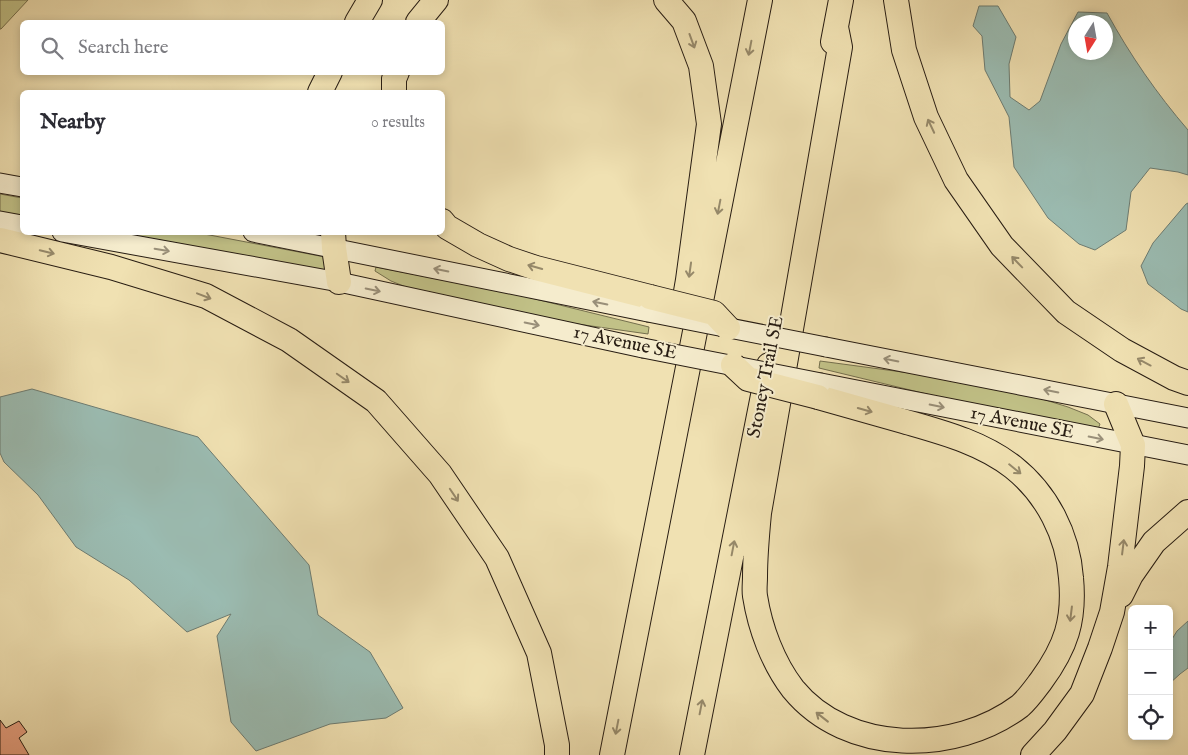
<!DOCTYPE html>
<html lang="en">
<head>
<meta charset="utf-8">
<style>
	body { margin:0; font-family:"IM FELL English",serif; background:#f2f2f3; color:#2b2b33 }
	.controls { position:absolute; right:15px; bottom:15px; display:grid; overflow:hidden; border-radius:8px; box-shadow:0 2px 8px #0003 }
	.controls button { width:45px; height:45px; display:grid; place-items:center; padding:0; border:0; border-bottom:1px solid #e1e1e2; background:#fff; color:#2b2b33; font:25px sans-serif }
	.compass { position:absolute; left:1068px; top:15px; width:45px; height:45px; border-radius:50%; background:#fff; box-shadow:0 2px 8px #0003; rotate:191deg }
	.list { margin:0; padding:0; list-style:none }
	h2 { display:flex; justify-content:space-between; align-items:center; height:65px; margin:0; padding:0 20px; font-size:21px }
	h2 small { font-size:16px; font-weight:400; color:#7c7c81 }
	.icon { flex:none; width:28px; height:28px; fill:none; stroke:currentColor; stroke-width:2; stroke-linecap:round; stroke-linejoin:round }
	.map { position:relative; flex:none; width:1188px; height:755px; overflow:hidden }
	.search { position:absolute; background:#fff; box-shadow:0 2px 8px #0003; left:20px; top:20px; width:425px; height:55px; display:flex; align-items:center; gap:12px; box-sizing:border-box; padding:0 18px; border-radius:8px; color:#7c7c81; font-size:19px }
	.panel { position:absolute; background:#fff; box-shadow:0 2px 8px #0003; left:20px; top:90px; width:425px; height:145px; border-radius:8px }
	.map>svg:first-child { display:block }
	.green { fill:#c1c187; stroke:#746f4d }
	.water { fill:#9bbcb2; stroke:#6d7c72; fill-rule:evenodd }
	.building { fill:#e7a080; stroke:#281d13 }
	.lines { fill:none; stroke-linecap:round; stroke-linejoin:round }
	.secondary-casing { stroke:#281d13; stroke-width:21 }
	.motorway-casing { stroke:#281d13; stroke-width:26 }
	.secondary { stroke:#f5eccd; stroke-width:19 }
	.motorway { stroke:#f0e1b2; stroke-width:24 }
	.secondary-bridge-casing { stroke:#281d13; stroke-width:21; stroke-linecap:butt }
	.motorway-bridge-casing { stroke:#281d13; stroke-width:26; stroke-linecap:butt }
	.secondary-bridge { stroke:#f5eccd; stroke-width:19 }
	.motorway-bridge { stroke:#f0e1b2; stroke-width:24 }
	.oneway { stroke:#96896a }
	.oneway2 { stroke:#998f79 }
	.labels { text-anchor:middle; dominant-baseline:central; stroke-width:4; stroke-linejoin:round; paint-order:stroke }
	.street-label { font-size:19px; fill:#281d13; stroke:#f5eccd }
</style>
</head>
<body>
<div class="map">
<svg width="1188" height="755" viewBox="0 0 1188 755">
	<rect width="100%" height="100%" fill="#f0e1b2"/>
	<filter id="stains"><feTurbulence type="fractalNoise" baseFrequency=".004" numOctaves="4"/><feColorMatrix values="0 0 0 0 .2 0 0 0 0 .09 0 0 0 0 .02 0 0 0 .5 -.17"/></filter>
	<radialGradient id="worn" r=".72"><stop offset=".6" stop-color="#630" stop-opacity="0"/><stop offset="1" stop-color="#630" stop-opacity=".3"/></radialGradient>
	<path class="green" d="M0,0H28L1,29H0Z
		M0,194L22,198V218L0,214Z
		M96,233H199L325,257V269L326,274Z
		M376,267L519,295L649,327L648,334L542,319L416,291L391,281L375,271Z
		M820,361L932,376L1039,398L1068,407L1088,415L1100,424L1098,429L935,396L819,368Z"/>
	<path class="water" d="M979,6H998L1016,37L1009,64L1010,97L1029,110L1040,101L1061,44L1078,12L1107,13C1130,55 1157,94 1188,130V175L1178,172L1150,168L1131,192L1126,230L1095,250L1079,244L1048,218L1014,167L1009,117L985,70L982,36L973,26ZM1106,22V52H1076V22Z
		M1188,203V312L1181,309L1148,284L1141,266L1153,243L1186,204Z
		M32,389L198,437L309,565L318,615L370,652L403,708L386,718L330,724L256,751L231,722L217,636L231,614L187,632L129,580L76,547L38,495L4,462L0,453V397Z
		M1188,621V668L1180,674L1169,684V644L1177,631Z"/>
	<path class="building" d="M0,720L6,728L19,721L27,732L19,738L29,755H0Z"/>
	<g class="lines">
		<g class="secondary-casing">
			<path id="secondary" d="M0,183L22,187
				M0,221L22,225
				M62,232L339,282L643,348
				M253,232L648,312
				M826,347L1188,418
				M821,383L1188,455"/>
		</g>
		<g class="motorway-casing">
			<path id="motorway" d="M666,0L684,21L701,66L709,124L688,280L683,309
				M896,0L904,50L926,117L956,180L1002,246L1066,312L1122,350L1174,378L1188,383
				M357,22L370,0
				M418,22L436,0
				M833,42L841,0
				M320,92L330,72
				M394,92V79L397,72
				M442,221L447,227L478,245L509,259L536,268L650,297
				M333,232L334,248L339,282
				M0,240L111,267L206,296L289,340L376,401L440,474L497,558L539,653L557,745V755
				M818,397C846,405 875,413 903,421C941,432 981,442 1013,467C1047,494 1068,535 1071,578C1075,620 1066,647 1041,681C1035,689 1028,699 1020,706C955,755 847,755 793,689C773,663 760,628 755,596C754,590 755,583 755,577C755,555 757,534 759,513L840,47L836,27
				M1121,595L1131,575L1154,542L1188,512
				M612,755L760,0
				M692,755L769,365
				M1033,755L1055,731L1082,694L1100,648L1112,612L1120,567L1132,466L1133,445L1116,404"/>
		</g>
		<use href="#secondary" class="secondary"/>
		<use href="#motorway" class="motorway"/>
		<g class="secondary-bridge-casing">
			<path id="secondary-bridge" d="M648,312L826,347
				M643,348L821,383"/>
		</g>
		<g class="motorway-bridge-casing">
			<path id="motorway-bridge" d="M650,297L714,313L728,328
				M733,365L748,379L818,397"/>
		</g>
		<use href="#secondary-bridge" class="secondary-bridge"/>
		<use href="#motorway-bridge" class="motorway-bridge"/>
	</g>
	<defs><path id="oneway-shaft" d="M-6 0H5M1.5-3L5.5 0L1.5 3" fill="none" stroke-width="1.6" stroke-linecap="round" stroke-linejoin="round" transform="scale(1.25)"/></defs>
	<g class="oneway">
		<use href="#oneway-shaft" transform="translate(692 41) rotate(70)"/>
		<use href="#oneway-shaft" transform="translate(750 48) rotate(101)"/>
		<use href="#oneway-shaft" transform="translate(931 126) rotate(-115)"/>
		<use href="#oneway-shaft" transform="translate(719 207) rotate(101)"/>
		<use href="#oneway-shaft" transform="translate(47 252) rotate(14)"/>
		<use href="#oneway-shaft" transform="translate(1017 262) rotate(-134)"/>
		<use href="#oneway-shaft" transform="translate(535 267) rotate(-164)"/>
		<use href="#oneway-shaft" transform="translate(690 270) rotate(98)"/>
		<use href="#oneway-shaft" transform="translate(204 296) rotate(21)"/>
		<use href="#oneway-shaft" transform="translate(1144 362) rotate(-152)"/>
		<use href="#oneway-shaft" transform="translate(343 378) rotate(35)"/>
		<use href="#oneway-shaft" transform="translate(865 410) rotate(16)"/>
		<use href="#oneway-shaft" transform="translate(1015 469) rotate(39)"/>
		<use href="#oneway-shaft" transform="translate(454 495) rotate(56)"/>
		<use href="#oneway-shaft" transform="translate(1123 547) rotate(-83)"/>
		<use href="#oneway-shaft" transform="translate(733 548) rotate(-79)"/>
		<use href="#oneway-shaft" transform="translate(1071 614) rotate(97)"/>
		<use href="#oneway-shaft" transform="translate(701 707) rotate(-79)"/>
		<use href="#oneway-shaft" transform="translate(822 717) rotate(-142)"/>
		<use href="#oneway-shaft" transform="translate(617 727) rotate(101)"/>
	</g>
	<g class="oneway2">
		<use href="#oneway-shaft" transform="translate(162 250) rotate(10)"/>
		<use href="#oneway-shaft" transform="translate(441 270) rotate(-168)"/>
		<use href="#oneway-shaft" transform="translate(373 290) rotate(12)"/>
		<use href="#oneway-shaft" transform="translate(600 303) rotate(-168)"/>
		<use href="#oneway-shaft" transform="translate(532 324) rotate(12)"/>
		<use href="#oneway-shaft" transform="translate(891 360) rotate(-169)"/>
		<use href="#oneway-shaft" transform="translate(1051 391) rotate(-169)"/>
		<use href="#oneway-shaft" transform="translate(937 406) rotate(11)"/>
		<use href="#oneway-shaft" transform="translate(1096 438) rotate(11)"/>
	</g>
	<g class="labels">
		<g class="street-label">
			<text transform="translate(625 343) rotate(12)">17 Avenue SE</text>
			<text transform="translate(766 377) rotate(-79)">Stoney Trail SE</text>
			<text transform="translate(1022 423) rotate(11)">17 Avenue SE</text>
		</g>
	</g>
	<rect width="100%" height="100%" filter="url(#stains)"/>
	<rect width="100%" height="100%" fill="url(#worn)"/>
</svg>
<div class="controls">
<button>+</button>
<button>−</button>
<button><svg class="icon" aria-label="locate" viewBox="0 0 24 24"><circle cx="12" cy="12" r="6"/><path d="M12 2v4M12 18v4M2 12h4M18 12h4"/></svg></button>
</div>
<svg class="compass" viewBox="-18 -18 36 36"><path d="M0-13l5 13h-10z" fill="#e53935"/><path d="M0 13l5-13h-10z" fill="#7c7c81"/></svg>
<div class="search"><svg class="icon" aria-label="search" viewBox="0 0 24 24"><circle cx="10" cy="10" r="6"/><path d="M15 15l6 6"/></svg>Search here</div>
<section class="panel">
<h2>Nearby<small>0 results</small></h2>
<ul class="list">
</ul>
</section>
</div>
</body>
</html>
